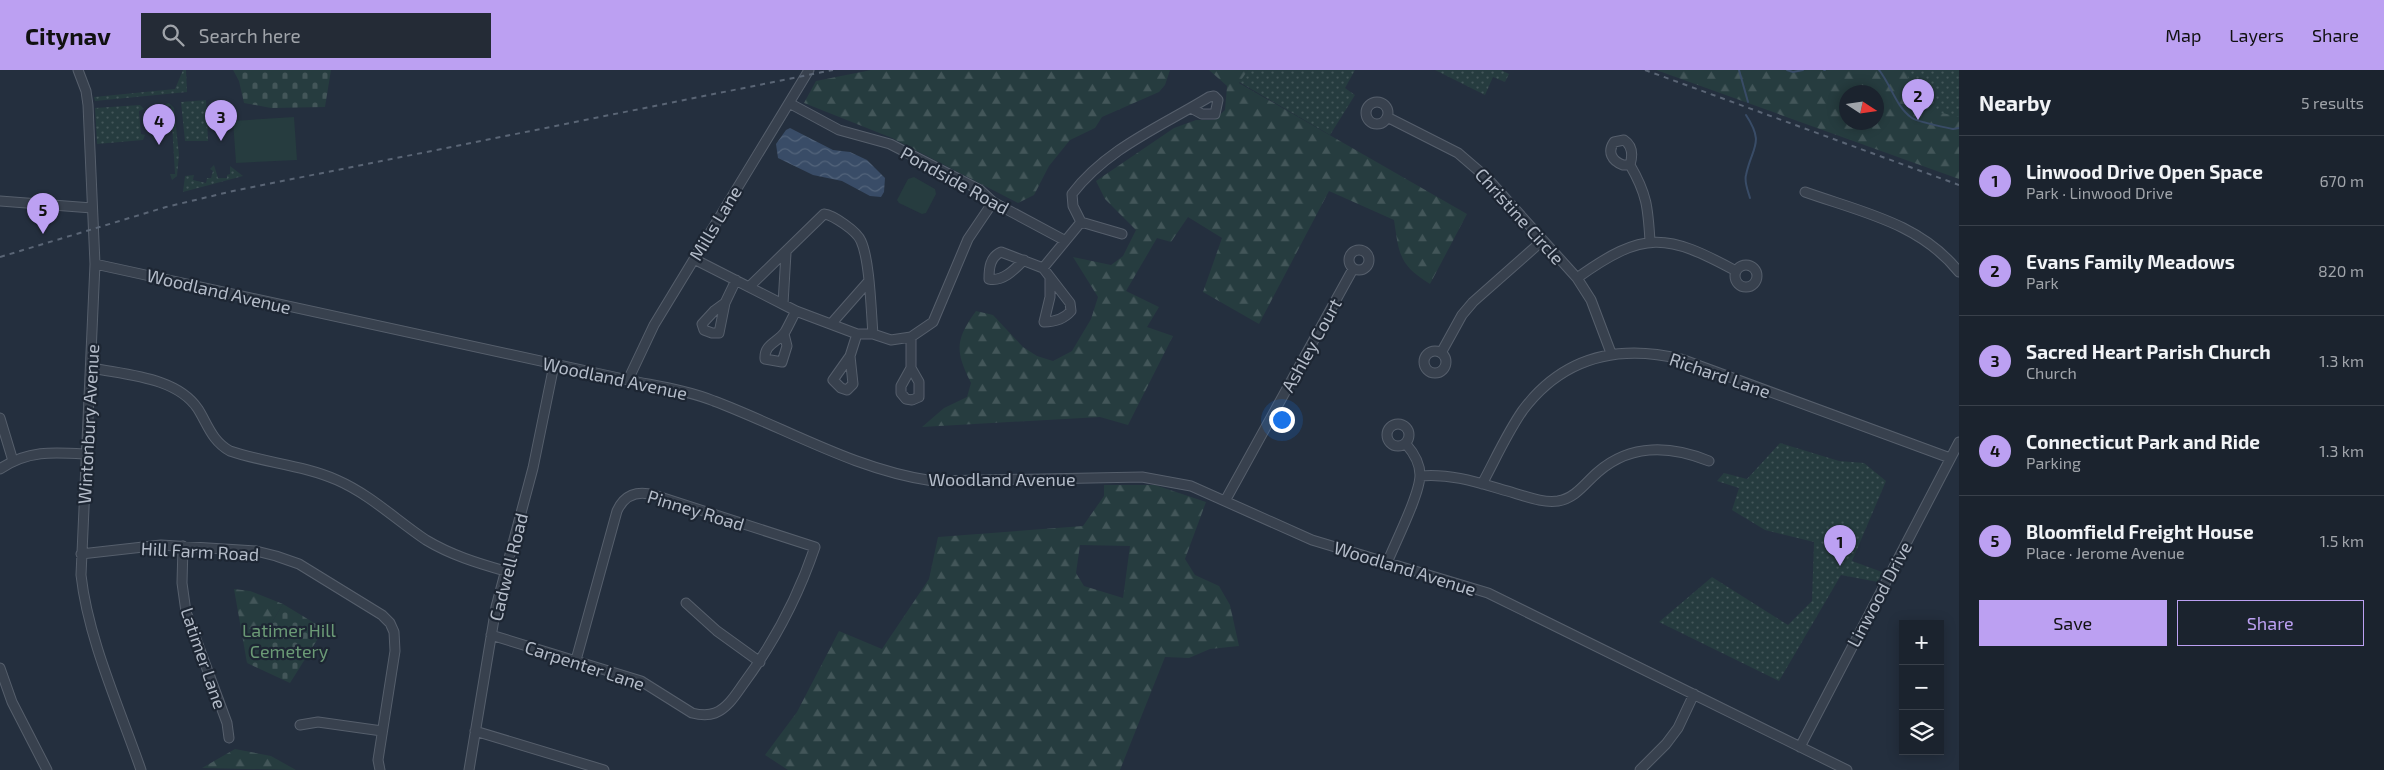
<!DOCTYPE html>
<html lang="en">
<head>
<meta charset="utf-8">
<style>
	body { margin:0; font-family:"Exo 2",sans-serif; background:#242b36; color:#f1f3f6 }
	.controls { position:absolute; right:15px; bottom:15px; display:grid; overflow:hidden; border-radius:0px; box-shadow:0 2px 12px #0003 }
	.controls button { width:45px; height:45px; display:grid; place-items:center; padding:0; border:0; border-bottom:1px solid #39404a; background:#1b232e; color:#f1f3f6; font:25px sans-serif }
	.compass { position:absolute; left:1839px; top:15px; width:45px; height:45px; border-radius:50%; background:#1b232e; box-shadow:0 2px 12px #0003; rotate:102deg }
	.you { position:absolute; left:1281px; top:349px; width:18px; height:18px; margin:-12px; border:4px solid #fff; border-radius:50%; background:#1a73e8; box-shadow:0 0 0 8px #1a73e833 }
	.badge { display:grid; place-items:center; width:32px; height:32px; border-radius:50%; background:#bca0f2; color:#111; font-size:16px; font-weight:700 }
	.pin { position:absolute; translate:-50% -41px; filter:drop-shadow(0 1px 2px #0008) }
	.pin::after { content:''; position:absolute; top:26px; width:18px; height:15px; background:inherit; clip-path:polygon(0 0,100% 0,50% 100%) }
	.list { margin:0; padding:0; list-style:none }
	h2 { display:flex; justify-content:space-between; align-items:center; height:65px; margin:0; padding:0 20px; font-size:21px }
	h2 small { font-size:16px; font-weight:400; color:#a0a4aa }
	.list li { display:grid; grid-template-columns:32px 1fr auto; gap:15px; align-items:center; box-sizing:border-box; height:90px; padding:0 20px; border-top:1px solid #39404a }
	.list b { display:block; font-size:19px; white-space:nowrap }
	.list p { margin:0; font-size:16px; white-space:nowrap; color:#a0a4aa }
	.list em { font-size:16px; font-style:normal; color:#a0a4aa }
	.actions { display:flex; gap:10px; padding:15px 20px }
	.actions a { flex:1; padding:11px 0; border:1px solid #bca0f2; border-radius:0px; text-align:center; font-size:18px; color:#bca0f2 }
	.actions .main { background:#bca0f2; color:#111 }
	.icon { flex:none; width:28px; height:28px; fill:none; stroke:currentColor; stroke-width:2; stroke-linecap:round; stroke-linejoin:round }
	.map { position:relative; flex:none; width:1959px; height:700px; overflow:hidden }
	header { display:flex; align-items:center; gap:30px; box-sizing:border-box; height:70px; padding:0 25px; background:#bca0f2; color:#111 }
	header strong { font-size:24px }
	nav { display:flex; gap:28px; margin-inline-start:auto; font-size:18px }
	.search { width:350px; height:45px; background:#242b36; display:flex; align-items:center; gap:12px; box-sizing:border-box; padding:0 18px; border-radius:0px; color:#a0a4aa; font-size:19px }
	main { display:flex }
	aside { flex:1; background:#1b232e }
	.map>svg:first-child { display:block }
	.green { fill:url(#green-dots); fill-rule:evenodd }
	.forest { fill:url(#forest-firs); fill-rule:evenodd }
	.cemetery { fill:url(#cemetery-stones) }
	.pitch { fill:#263c3f }
	.water { fill:url(#water-waves) }
	.lines { fill:none; stroke-linecap:round; stroke-linejoin:round }
	.stream { stroke:#394c67; stroke-width:2 }
	.minor-casing { stroke:#565f6c; stroke-width:11 }
	.minor { stroke:#38414e; stroke-width:9 }
	.rail { stroke:#5a6575; stroke-width:2; stroke-dasharray:5 5; stroke-linecap:butt }
	.labels { text-anchor:middle; dominant-baseline:central; stroke-width:4.5; stroke-linejoin:round; paint-order:stroke }
	.street-label { font-size:18px; fill:#b4bcc9; stroke:#1d2633 }
	.park-label { font-size:18px; fill:#6b9a76; stroke:#1d2633 }
</style>
</head>
<body>
<header>
<strong>Citynav</strong>
<div class="search"><svg class="icon" aria-label="search" viewBox="0 0 24 24"><circle cx="10" cy="10" r="6"/><path d="M15 15l6 6"/></svg>Search here</div>
<nav><a>Map</a><a>Layers</a><a>Share</a></nav>
</header>
<main>
<div class="map">
<svg width="1959" height="700" viewBox="0 0 1959 700">
	<defs>
		<pattern id="green-dots" width="8" height="8" patternUnits="userSpaceOnUse" patternTransform="scale(1.25)"><rect width="8" height="8" fill="#263c3f"/><path d="M2 2h.1M6 6h.1" fill="none" stroke="#435659" stroke-width="1.8" stroke-linecap="round"/></pattern>
		<pattern id="forest-firs" width="22" height="20" patternUnits="userSpaceOnUse" patternTransform="scale(1.25)"><rect width="22" height="20" fill="#263c3f"/><path d="M5 1l3.5 6h-7zM16 11l3.5 6h-7z" fill="#435659"/></pattern>
		<pattern id="cemetery-stones" width="16" height="16" patternUnits="userSpaceOnUse" patternTransform="scale(1.25)"><rect width="16" height="16" fill="#263c3f"/><path d="M2 7V4a2 2 0 0 1 4 0v3zM10 15v-3a2 2 0 0 1 4 0v3z" fill="#435659"/></pattern>
		<pattern id="water-waves" width="16" height="10" patternUnits="userSpaceOnUse" patternTransform="scale(1.25)"><rect width="16" height="10" fill="#394c67"/><path d="M0 5q4-4 8 0t8 0" fill="none" stroke="#53647b"/></pattern>
	</defs>
	<rect width="100%" height="100%" fill="#242f3e"/>
	<path class="green" d="M183,0H186L187,22L95,31L94,27L175,19Z
		M1248,0H1355L1345,18L1355,25L1330,65L1239,12Z
		M1435,0H1501L1509,4L1505,12L1493,7L1485,25Z
		M1704,0H1959V95ZM1846,22H1876V52H1846Z
		M206,30L208,71H185L181,32Z
		M169,33L174,38L179,85L177,106L172,110L170,104H175L171,36H166V34Z
		M140,35L144,39L139,41L141,64L145,65L143,70L97,74L95,38Z
		M214,95L218,108H227V105L230,104V96L243,106L183,122L185,106L194,105L193,110L206,113L207,108H211L213,101L210,99Z
		M1780,373L1839,391L1864,393L1886,411L1852,491L1882,502L1878,512L1841,505L1779,611L1659,552L1712,507L1788,555L1812,531L1814,472L1765,460L1732,440L1739,418L1717,411L1724,403L1747,409Z"/>
	<path class="forest" d="M871,0H1170L1165,15L1159,22L1102,47L1095,58L1070,70L1049,96L1034,125L1018,133L892,68L804,33L816,11Z
		M1209,0H1248L1239,13L1467,144L1430,214C1399,195 1399,184 1394,150L1329,121L1259,254L1203,222L1222,168L1188,147L1171,172L1157,168L1126,221L1159,237L1147,257L1173,266L1128,355L1100,347L922,357L944,338L967,327L971,313C955,281 955,270 976,241L993,245L1023,277L1037,286L1053,291L1072,281L1091,249L1098,227L1073,187L1111,195L1123,186L1136,160L1105,129L1096,111L1174,58L1196,50H1214L1225,40L1227,16Z
		M1656,0H1906L1910,14L1922,38L1959,47V109ZM1846,22H1876V52H1846Z
		M1104,415H1155L1206,432L1185,489L1195,505L1219,516L1230,535L1239,576L1210,579L1189,588L1165,587L1120,700H788L765,685L797,642L839,561L882,579L929,509L938,467L1083,456L1104,426ZM1080,475L1130,476L1123,528L1084,516L1076,503Z
		M234,519L250,521L283,534L247,593Z
		M235,679L271,686L296,700L202,698Z"/>
	<path class="cemetery" d="M233,0H331L325,37L271,38L244,33L239,11Z
		M283,534L324,559L290,613L247,593Z"/>
	<path class="pitch" d="M294,47L297,90L236,93L233,51Z
		M914,107L935,119L936,124L926,143L922,144L899,133L897,130L908,109Z"/>
	<path class="water" d="M790,58L833,80L850,82L867,90L885,108L884,122L881,127L870,126L842,111L813,105L778,88L776,74L786,60Z"/>
	<g class="lines">
		<path class="stream" d="M1739,0L1748,32
			M1787,0L1793,2L1803,0
			M1824,0H1825
			M1879,0C1891,15 1896,37 1912,48C1918,52 1944,57 1953,59L1959,58
			M1746,45C1765,74 1752,76 1746,105C1744,112 1748,121 1750,128"/>
		<g class="minor-casing">
			<path id="minor" d="M78,0L86,21L88,35L95,194L81,505C88,569 120,639 141,700
				M1366 43a11 11 0 1 1 22 0a11 11 0 1 1-22 0Z
				M789,33L839,60L890,74L980,120L993,132L1064,170
				M1387,47L1458,83L1487,108L1577,208L1591,230L1611,283
				M1630,95H1623C1612,91 1607,82 1614,72L1624,70C1633,76 1633,85 1630,95C1647,124 1648,138 1650,171
				M1805,122C1861,142 1920,153 1959,202
				M0,131L92,138
				M1122,164L1081,152L1073,136L1072,124C1107,78 1162,56 1209,27L1214,26L1218,30L1215,44H1202L1191,38
				M1349 190a10 10 0 1 1 20 0a10 10 0 1 1-20 0Z
				M694,189L796,241L857,264H873L891,270L911,267L933,252L968,169L993,132
				M1024,190C1015,199 1003,212 989,209C989,198 990,187 1001,182L1043,198L1081,152
				M95,194L628,310C656,316 687,320 714,331C786,358 855,400 933,411L1142,407L1191,416L1312,470L1488,523L1847,700
				M1735 206a11 11 0 1 1 22 0a11 11 0 1 1-22 0Z
				M1043,198L1070,233L1071,241C1064,249 1055,252 1044,252L1050,227V208
				M1577,208C1644,160 1666,163 1736,201
				M749,217L824,144C833,145 857,161 861,171C870,191 871,241 873,264
				M725,233L714,241L702,254L704,260L712,263H719L725,233L736,210
				M783,234L786,183
				M831,254L868,212
				M784,264L787,276L782,292L765,289C764,274 777,273 785,262C789,255 792,248 796,241
				M911,267V298L901,316V323L906,329L912,330L919,327V312L911,298
				M1424 292a11 11 0 1 1 22 0a11 11 0 1 1-22 0Z
				M1441,283L1462,245L1473,232L1542,171
				M850,286L853,314L847,320L841,318L833,310L850,286L857,264
				M92,298C126,305 177,307 198,339C208,355 212,371 230,381C265,393 303,395 337,410C371,425 396,450 426,470C451,485 477,493 505,501
				M628,310L654,255L809,0
				M0,348L13,391
				M1387 365a11 11 0 1 1 22 0a11 11 0 1 1-22 0Z
				M0,399C27,380 54,382 85,384
				M1420,406C1453,403 1482,414 1514,423C1528,427 1543,433 1558,431C1576,428 1585,413 1598,402C1631,373 1672,376 1709,391
				M1482,414C1495,390 1507,363 1523,340C1563,287 1618,274 1681,289L1950,388
				M1225,431L1353,199
				M183,476L182,513L186,542L227,653L229,668
				M81,484L161,475L256,481L276,486L299,494L382,545L390,553L394,562L395,581L378,690L380,700
				M1387,493C1395,473 1420,424 1420,405C1420,394 1413,382 1406,374
				M686,533L717,561L760,592
				M491,565L641,611L692,643C700,645 707,646 715,643C728,638 736,624 744,613C775,571 798,527 815,477L654,425C637,420 624,425 617,441L576,590
				M0,598L12,632L47,700
				M300,655L318,652L382,661
				M475,661L604,700
				M1800,677L1959,372
				M469,700L496,537L533,398L554,295
				M1640,700L1666,674L1678,658L1694,624"/>
		</g>
		<use href="#minor" class="minor"/>
		<path class="rail" d="M1645,0L1959,115
			M0,187L166,137L233,121L833,0"/>
	</g>
	<g class="labels">
		<g class="street-label">
			<text transform="translate(955 110) rotate(29)">Pondside Road</text>
			<text transform="translate(1520 146) rotate(48)">Christine Circle</text>
			<text transform="translate(715 153) rotate(-59)">Mills Lane</text>
			<text transform="translate(219 221) rotate(13)">Woodland Avenue</text>
			<text transform="translate(1311 275) rotate(-61)">Ashley Court</text>
			<text transform="translate(1720 305) rotate(19)">Richard Lane</text>
			<text transform="translate(615 308) rotate(12)">Woodland Avenue</text>
			<text transform="translate(88 354) rotate(-87)">Wintonbury Avenue</text>
			<text x="1002" y="409">Woodland Avenue</text>
			<text transform="translate(696 440) rotate(17)">Pinney Road</text>
			<text transform="translate(200 481) rotate(3)">Hill Farm Road</text>
			<text transform="translate(508 497) rotate(-76)">Cadwell Road</text>
			<text transform="translate(1405 498) rotate(17)">Woodland Avenue</text>
			<text transform="translate(1879 524) rotate(-62)">Linwood Drive</text>
			<text transform="translate(204 588) rotate(71)">Latimer Lane</text>
			<text transform="translate(585 595) rotate(18)">Carpenter Lane</text>
		</g>
		<g class="park-label">
			<text x="289" y="560">Latimer Hill<tspan x="289" dy="21">Cemetery</tspan></text>
		</g>
	</g>
</svg>
<div class="controls">
<button>+</button>
<button>−</button>
<button><svg class="icon" aria-label="layers" viewBox="0 0 24 24"><path d="M12 4l9 5-9 5-9-5zM3 14l9 5 9-5"/></svg></button>
</div>
<svg class="compass" viewBox="-18 -18 36 36"><path d="M0-13l5 13h-10z" fill="#e53935"/><path d="M0 13l5-13h-10z" fill="#a0a4aa"/></svg>
<div class="you"></div>
<div class="pin badge" style="left:1840px;top:496px">1</div>
<div class="pin badge" style="left:1918px;top:50px">2</div>
<div class="pin badge" style="left:221px;top:71px">3</div>
<div class="pin badge" style="left:159px;top:75px">4</div>
<div class="pin badge" style="left:43px;top:164px">5</div>
</div>
<aside>
<h2>Nearby<small>5 results</small></h2>
<ul class="list">
<li><span class="badge">1</span><div><b>Linwood Drive Open Space</b><p>Park · Linwood Drive</p></div><em>670 m</em></li>
<li><span class="badge">2</span><div><b>Evans Family Meadows</b><p>Park</p></div><em>820 m</em></li>
<li><span class="badge">3</span><div><b>Sacred Heart Parish Church</b><p>Church</p></div><em>1.3 km</em></li>
<li><span class="badge">4</span><div><b>Connecticut Park and Ride</b><p>Parking</p></div><em>1.3 km</em></li>
<li><span class="badge">5</span><div><b>Bloomfield Freight House</b><p>Place · Jerome Avenue</p></div><em>1.5 km</em></li>
</ul>
<div class="actions"><a class="main">Save</a><a>Share</a></div>
</aside>
</main>
</body>
</html>
